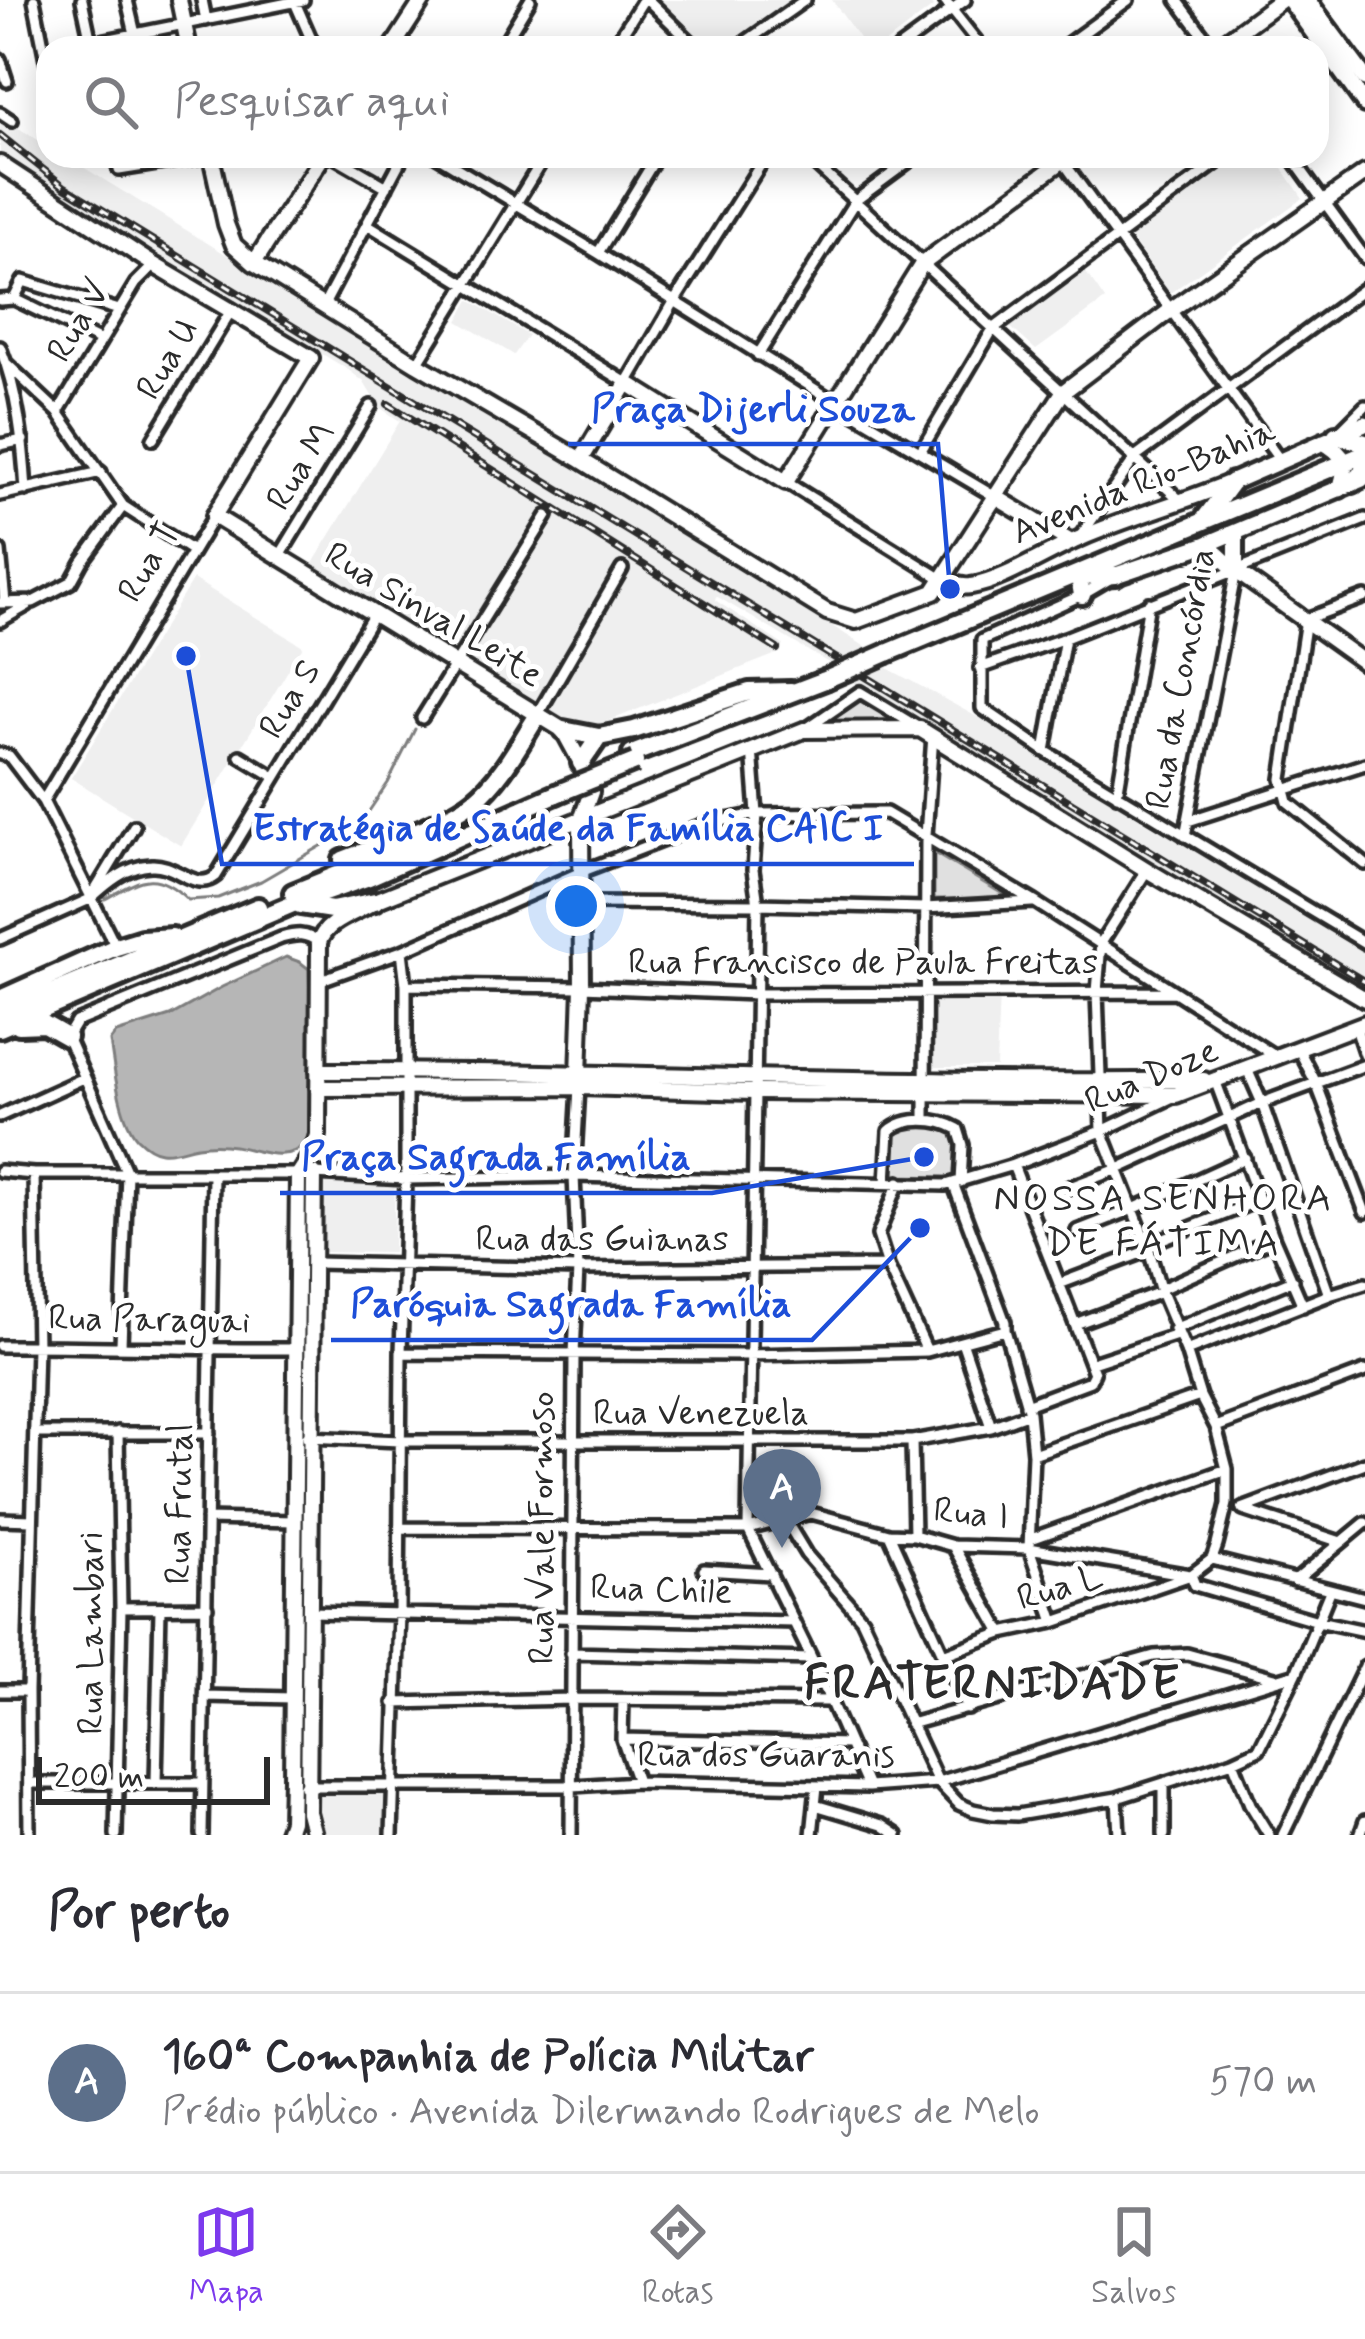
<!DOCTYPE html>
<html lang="pt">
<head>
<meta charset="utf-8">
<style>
	body { margin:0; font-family:Mynerve,sans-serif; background:#f7f7f7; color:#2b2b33 }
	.scale { position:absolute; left:36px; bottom:30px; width:234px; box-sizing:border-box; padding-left:12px; border:6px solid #2b2b2b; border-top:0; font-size:33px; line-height:42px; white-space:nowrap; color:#2b2b2b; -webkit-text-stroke:9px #fff; paint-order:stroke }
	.you { position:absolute; left:576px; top:906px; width:42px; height:42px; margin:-30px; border:9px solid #fff; border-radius:50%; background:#1a73e8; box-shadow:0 0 0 18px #1a73e833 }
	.badge { display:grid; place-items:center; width:78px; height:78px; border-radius:50%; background:#7c3aed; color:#fff; font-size:39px; font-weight:700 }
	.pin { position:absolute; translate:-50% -99px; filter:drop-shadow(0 3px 6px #0008) }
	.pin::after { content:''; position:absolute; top:63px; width:42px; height:36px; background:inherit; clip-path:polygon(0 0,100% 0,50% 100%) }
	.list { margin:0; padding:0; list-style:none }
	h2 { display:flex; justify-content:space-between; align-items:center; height:156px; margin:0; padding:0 48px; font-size:51px }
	h2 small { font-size:39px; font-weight:400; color:#7c7c81 }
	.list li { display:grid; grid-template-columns:78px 1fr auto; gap:36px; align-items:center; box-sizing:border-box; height:180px; padding:0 48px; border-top:3px solid #e1e1e2 }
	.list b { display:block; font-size:45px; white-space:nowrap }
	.list p { margin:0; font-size:39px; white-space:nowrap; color:#7c7c81 }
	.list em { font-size:39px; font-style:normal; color:#7c7c81 }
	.icon { flex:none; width:66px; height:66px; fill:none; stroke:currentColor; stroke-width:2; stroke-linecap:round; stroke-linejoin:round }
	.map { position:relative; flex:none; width:1365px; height:1835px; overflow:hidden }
	.search { position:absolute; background:#fff; box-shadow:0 6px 30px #0003; left:36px; right:36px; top:36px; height:132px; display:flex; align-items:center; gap:30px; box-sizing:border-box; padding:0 42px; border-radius:36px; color:#7c7c81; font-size:45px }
	.sheet { height:336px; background:#fff }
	nav { display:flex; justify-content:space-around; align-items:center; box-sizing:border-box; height:168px; border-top:3px solid #e1e1e2; background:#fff; font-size:33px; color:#7c7c81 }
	nav a { display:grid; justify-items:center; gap:6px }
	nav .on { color:#7c3aed }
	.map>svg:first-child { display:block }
	.built { fill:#efefef }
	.green { fill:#e0e0e0; stroke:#868686; stroke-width:3 }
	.water { fill:#b6b6b6; stroke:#7e7e7e; stroke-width:3 }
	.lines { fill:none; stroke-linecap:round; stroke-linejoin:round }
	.stream { stroke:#7e7e7e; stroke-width:3 }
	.street-casing { stroke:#2b2b2b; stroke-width:18 }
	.secondary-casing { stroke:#2b2b2b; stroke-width:22 }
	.primary-casing { stroke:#2b2b2b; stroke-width:24 }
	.highway-casing { stroke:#2b2b2b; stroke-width:26 }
	.street { stroke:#fff; stroke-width:9 }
	.secondary { stroke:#fff; stroke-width:14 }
	.primary { stroke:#fff; stroke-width:15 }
	.highway { stroke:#fff; stroke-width:16 }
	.rail-casing { stroke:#2b2b2b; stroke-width:8 }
	.rail { stroke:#fff; stroke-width:3; stroke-dasharray:9; stroke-linecap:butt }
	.highway-bridge-casing { stroke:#2b2b2b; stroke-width:26; stroke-linecap:butt }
	.highway-bridge { stroke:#fff; stroke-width:16 }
	.labels { text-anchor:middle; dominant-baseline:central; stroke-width:10; stroke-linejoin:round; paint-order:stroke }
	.street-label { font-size:36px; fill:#2b2b2b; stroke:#fff }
	.neighbourhood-label { font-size:39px; letter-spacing:3px; fill:#2b2b2b; stroke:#fff }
	.district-label { font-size:48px; font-weight:bold; letter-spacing:3px; fill:#2b2b2b; stroke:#fff }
	.leader { fill:none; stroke:#1d4ed8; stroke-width:4.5 }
	.callout-dot { fill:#1d4ed8; stroke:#fff; stroke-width:4.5 }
	.callout-label { font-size:39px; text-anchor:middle; font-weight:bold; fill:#1d4ed8; stroke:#fff; stroke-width:10; stroke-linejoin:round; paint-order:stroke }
</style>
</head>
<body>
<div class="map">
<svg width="1365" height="1835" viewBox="0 0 1365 1835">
	<rect width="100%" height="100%" fill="#fff"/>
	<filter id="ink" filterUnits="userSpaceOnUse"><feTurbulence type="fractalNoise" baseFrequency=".00833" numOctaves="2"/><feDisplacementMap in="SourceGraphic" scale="24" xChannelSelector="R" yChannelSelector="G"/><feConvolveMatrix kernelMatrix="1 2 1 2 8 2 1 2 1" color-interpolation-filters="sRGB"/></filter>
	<g filter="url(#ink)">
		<path class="built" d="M655,0H787L790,2L723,48H704Z
			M832,0H928L933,7L879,48H866Z
			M0,117L48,146V156H62L61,164L66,167L70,159L580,471L586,480L589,477L680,531L869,649L832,665L716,596L715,600L783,645L779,653L586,730L565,727L312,565L400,421L379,407L363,381L347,369L112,226L51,183L46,184L0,155Z
			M1241,156H1274L1303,198L1170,293L1129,235Z
			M1085,271L1105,300L1036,350L1008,325Z
			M470,300L528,335L514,355L458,321Z
			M193,579L303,646L181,846L71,778Z
			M880,664L990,724L1144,822L1237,875L1365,953V995L846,677Z
			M999,993L996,1067H933L935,995Z
			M324,1180L395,1181L393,1253L322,1252Z
			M314,1791L386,1792V1835H321Z"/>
		<path class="green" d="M859,696L909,726L813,727Z
			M934,853L1011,899H934Z
			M900,1126C921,1126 943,1121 959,1137L958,1177L891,1176V1136Z"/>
		<path class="water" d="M286,957L300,962L309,969C309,1001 320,1122 304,1144C288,1164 254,1149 234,1146C222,1144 208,1144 197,1146C185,1148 173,1154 161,1152C152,1151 143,1144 137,1138C119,1118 114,1067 110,1041L116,1033L170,1016L222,987Z"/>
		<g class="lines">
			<path class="stream" d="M105,899C141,879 155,868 188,900L218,898L261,881L361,823L388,783L415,729"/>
			<g class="street-casing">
				<path id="street" d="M34,0L48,70
					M82,0L92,47
					M127,0L135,34
					M202,0L206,20
					M294,0L315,48
					M648,0L697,48
					M944,0L982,48
					M1177,0L1213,48
					M66,48L303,0
					M501,48L530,0
					M613,48L643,0
					M737,48L805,0
					M899,48L965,0
					M1062,48L1128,0
					M0,59L7,81
					M0,113L12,121
					M116,156L119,170L207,156
					M333,156L387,187
					M437,156L598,253L837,403L994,496
					M806,156L1182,502
					M1291,156L1365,258
					M1062,160L1279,459
					M367,224L627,383L674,302L766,156
					M598,253L657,156
					M14,299L23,281L119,310
					M0,300L14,299L101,341
					M324,305L403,156
					M0,347C18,392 23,443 26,490
					M758,355L855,201L916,156
					M7,364L58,412L123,506L191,550
					M417,364L545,156
					M58,412L136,283L154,265
					M1339,432L1365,406
					M153,439L232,309
					M0,445L23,440
					M920,452L993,329L1226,156
					M786,482L944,580
					M0,495L101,472
					M1082,534L1136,457L1365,288
					M0,551L5,602
					M279,557L371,406
					M1111,578L1082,595L982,640V708L1045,751L1365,943
					M1365,597L1306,619L1282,779L1288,802L1365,864
					M0,603L33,602L71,582L82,562L123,506
					M0,621L28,605
					M980,668L1065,638L1365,519
					M538,714L622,569
					M422,718L547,516
					M809,727L860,692L916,726
					M752,749L757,814L753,870L758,904L748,1529L812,1659L868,1787
					M1045,751L1065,638
					M0,754L9,756L43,801L116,947
					M240,756L275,777
					M1117,795L1149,603
					M43,801L214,516
					M1188,821L1365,764
					M1185,836L1236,571
					M90,899C107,883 127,866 151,865C176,863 195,893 216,876L374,614
					M582,903L758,904L925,908L1032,902
					M0,939L90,899L134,826
					M318,981L402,951L583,871L705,824L757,814L886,813L1035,902L1278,1058
					M406,985L582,987L755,994L1175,992
					M1356,1028L1365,1055
					M1299,1050L1316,1083L1365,1212
					M1247,1069L1262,1103L1329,1295
					M1215,1080L1274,1239L1303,1306
					M0,1116L84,1078
					M925,1120L926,836L933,735
					M1013,1165L1094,1373L1090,1381L1026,1405
					M0,1171L34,1174H314L406,1179L574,1176L946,1185L1013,1165L1102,1131L1171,1098
					M886,1182L889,1131C906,1116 939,1118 958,1129L963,1145L961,1182
					M899,1182L878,1235L888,1266L927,1351
					M953,1183L1005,1322V1330L1029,1413L1033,1454L1029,1548L1054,1622
					M1062,1190L1118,1169L1262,1103L1365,1065
					M1077,1231L1133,1209L1245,1158
					M1147,1245L1260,1200
					M315,1263L578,1269L888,1266
					M1059,1284L1149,1250
					M1161,1289L1274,1239
					M1075,1324L1161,1292
					M1174,1329L1293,1280
					M963,1344L991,1427
					M121,1345L127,1173L67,1037L76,1022L281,938C296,934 306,932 319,943
					M0,1346C99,1345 198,1350 297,1349
					M1186,1351L1329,1295L1365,1284
					M401,1353L749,1355L927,1351L1005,1330
					M1092,1363L1177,1335
					M1216,1427L1365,1371
					M35,1433H209
					M307,1437L400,1441H912L991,1427L1029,1413
					M912,1441L914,1535
					M1033,1454L1200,1396
					M1242,1509L1365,1463
					M1243,1510L1341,1542
					M0,1519L32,1520
					M207,1519L294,1521
					M786,1521L806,1554L862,1619L938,1782L959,1804L973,1810L993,1814L1017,1815L1117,1798L1233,1761L1259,1749L1296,1674L1330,1591
					M400,1528L748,1529L811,1513L889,1534L914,1535L953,1546L1029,1548L1190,1575
					M889,1534L968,1709
					M1031,1539L1227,1469
					M953,1546L1002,1633
					M1212,1559L1365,1598
					M704,1570L771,1574
					M1191,1575L1195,1585L1318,1621L1365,1631
					M1295,1581L1365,1523
					M121,1608L207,1607
					M310,1612L794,1622
					M571,1653L812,1659
					M943,1655L1002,1633L1054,1622L1191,1575L1212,1559L1217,1545L1227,1504V1469L1216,1427L1200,1396L1186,1351L1161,1292L1149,1250L1102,1131L1097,992L1101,943L1147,870
					M0,1691H28
					M204,1696L292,1698
					M623,1700L622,1739L637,1782
					M394,1703L573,1699L829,1701
					M910,1724L1154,1656L1187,1654L1275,1678
					M622,1739L849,1744
					M1233,1761L1250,1804L1269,1835
					M156,1782L160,1608
					M30,1783H201
					M1164,1783V1835
					M304,1786H573L637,1782L868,1787L938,1782L1296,1674
					M1117,1798L1119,1835
					M815,1805L882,1825L897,1835
					M29,1835L28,1691L37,1346L34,1174
					M116,1835L121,1608L118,1432
					M202,1835L213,1174
					M392,1835L399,1612L401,1353L406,1179V985L402,951
					M571,1835L574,1354L578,1269L574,1176L579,1087
					M812,1835L817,1786
					M1283,1835L1365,1666
					M1360,1835L1365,1821"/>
			</g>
			<g class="secondary-casing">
				<path id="secondary" d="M179,0L189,48
					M392,48L423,0
					M1216,48L1281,0
					M211,156L226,224L234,245L254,263L417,364L581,460L827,612L856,621L934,592L1063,392L1172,309L1365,173
					M0,164L154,265L311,358L214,516L563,730L581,763L591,792
					M254,263L323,156
					M581,460L627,383L786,482L922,264L1069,156
					M994,496L1071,542
					M1207,544L1236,571L1365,663
					M1236,571V533
					M944,580C953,583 961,588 971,586C1004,581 1049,551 1081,538C1130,517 1181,503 1229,483
					M318,1071C614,1070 909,1086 1204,1080
					M579,1076L582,987L581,820L591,792
					M318,1088L579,1087L754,1092L1176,1095L1365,1023
					M286,1835L291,1821L292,1779L298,1175L313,1152L318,1135L319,943C324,921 357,913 375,901L804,730L920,729L1147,870L1365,999
					M314,1835L308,1812L314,1174"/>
			</g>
			<g class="primary-casing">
				<path id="primary" d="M1290,0L1365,104
					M1307,0L1365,78
					M1323,442C1345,454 1349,464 1340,489
					M1232,482L1365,424
					M1116,575L1207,544L1362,479"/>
			</g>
			<g class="highway-casing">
				<path id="highway" d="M1336,435L1365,443
					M1353,483L1365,468
					M1202,522L1232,482
					M1079,577L1082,595
					M1080,577L1116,575
					M887,653L1365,454
					M563,730L599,737L634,730L749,692L791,691
					M632,754L825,680
					M581,763L599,737
					M343,860C380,845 445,824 475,800C502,778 519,744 538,715
					M293,893L436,835
					M300,905L332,910L375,901
					M0,999L116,947L142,939L172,937
					M0,1015L258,907
					M19,1025L44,1024L67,1037
					M0,1028L293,904L369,877L556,794"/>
			</g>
			<use href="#street" class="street"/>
			<use href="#secondary" class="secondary"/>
			<use href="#primary" class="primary"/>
			<use href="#highway" class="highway"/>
			<g class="rail-casing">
				<path id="rail" d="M0,135L65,187L1365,982
					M388,404L777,649"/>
			</g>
			<use href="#rail" class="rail"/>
			<g class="highway-bridge-casing">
				<path id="highway-bridge" d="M825,680L887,653
					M556,794L635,762"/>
			</g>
			<use href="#highway-bridge" class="highway-bridge"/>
		</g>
	</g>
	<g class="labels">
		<g class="street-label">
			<text transform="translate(80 322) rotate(-59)">Rua V</text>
			<text transform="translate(169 360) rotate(-59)">Rua U</text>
			<text transform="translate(302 467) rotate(-58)">Rua M</text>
			<text transform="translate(1144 483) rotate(-22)">Avenida Rio-Bahia</text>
			<text transform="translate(150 563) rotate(-59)">Rua T</text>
			<text transform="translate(433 616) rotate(31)">Rua Sinval Leite</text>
			<text transform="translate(1182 679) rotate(-80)">Rua da Concórdia</text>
			<text transform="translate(291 700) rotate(-59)">Rua S</text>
			<text x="863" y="963">Rua Francisco de Paula Freitas</text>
			<text transform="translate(1152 1077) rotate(-23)">Rua Doze</text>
			<text x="602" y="1240">Rua das Guianas</text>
			<text transform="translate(149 1321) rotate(1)">Rua Paraguai</text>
			<text x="701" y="1414">Rua Venezuela</text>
			<text transform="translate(181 1504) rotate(-89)">Rua Frutal</text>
			<text transform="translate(971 1515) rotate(6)">Rua I</text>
			<text transform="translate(543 1528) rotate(-90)">Rua Vale Formoso</text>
			<text transform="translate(1060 1589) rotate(-16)">Rua L</text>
			<text transform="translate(661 1591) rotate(2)">Rua Chile</text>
			<text transform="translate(92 1633) rotate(-90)">Rua Lambari</text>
			<text x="766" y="1756">Rua dos Guaranis</text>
		</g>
		<g class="neighbourhood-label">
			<text x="1164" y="1199">NOSSA SENHORA<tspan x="1164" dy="45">DE FÁTIMA</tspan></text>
		</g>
		<g class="district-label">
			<text x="993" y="1684">FRATERNIDADE</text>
		</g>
	</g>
	<path class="leader" d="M950 589L938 444H568M186 656L222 864H914M924 1157L712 1193H280M920 1228L812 1340H331"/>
	<g class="callout-dot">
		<circle cx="950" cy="589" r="12"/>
		<circle cx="186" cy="656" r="12"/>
		<circle cx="924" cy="1157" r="12"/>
		<circle cx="920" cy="1228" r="12"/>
	</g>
	<g class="callout-label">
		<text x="753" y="421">Praça Dijerli Souza</text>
		<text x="568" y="840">Estratégia de Saúde da Família CAIC I</text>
		<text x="496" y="1169">Praça Sagrada Família</text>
		<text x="571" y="1316">Paróquia Sagrada Família</text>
	</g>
</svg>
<div class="scale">200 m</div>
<div class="you"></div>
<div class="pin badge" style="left:782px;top:1548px;background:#5c6f8a">A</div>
<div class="search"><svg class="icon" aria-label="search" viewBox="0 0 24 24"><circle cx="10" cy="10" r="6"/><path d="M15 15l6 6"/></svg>Pesquisar aqui</div>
</div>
<section class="sheet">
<h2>Por perto<small></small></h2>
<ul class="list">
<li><span class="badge" style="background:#5c6f8a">A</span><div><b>160ª Companhia de Polícia Militar</b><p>Prédio público · Avenida Dilermando Rodrigues de Melo</p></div><em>570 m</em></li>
</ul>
</section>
<nav>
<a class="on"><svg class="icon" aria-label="map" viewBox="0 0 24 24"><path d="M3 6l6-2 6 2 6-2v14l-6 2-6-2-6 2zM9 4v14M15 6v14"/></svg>Mapa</a>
<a><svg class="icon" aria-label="directions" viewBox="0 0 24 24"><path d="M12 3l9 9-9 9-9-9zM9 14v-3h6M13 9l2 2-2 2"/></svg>Rotas</a>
<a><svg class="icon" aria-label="saved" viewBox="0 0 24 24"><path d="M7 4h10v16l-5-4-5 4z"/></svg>Salvos</a>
</nav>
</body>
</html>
